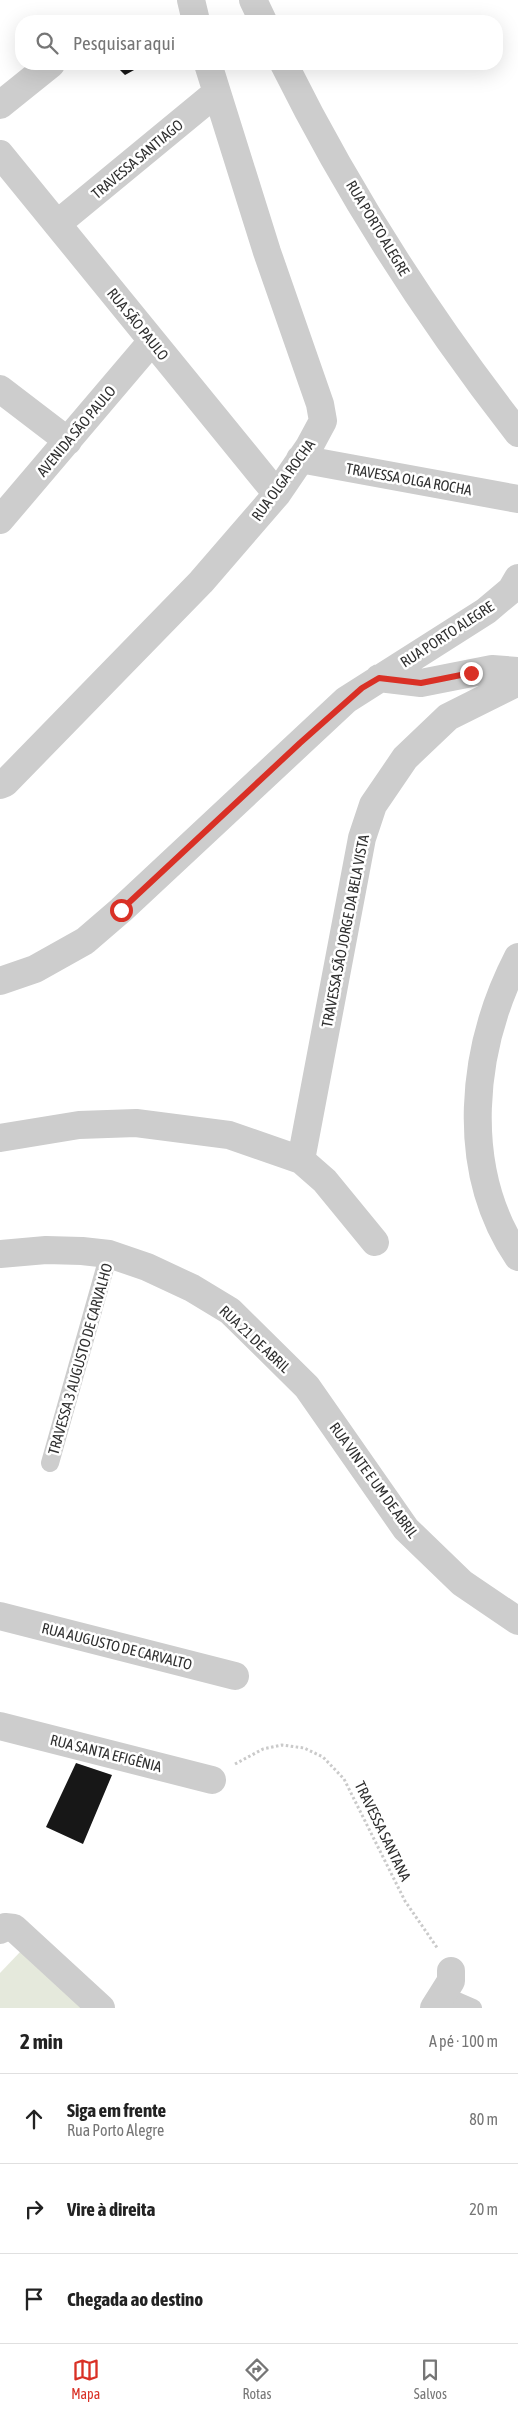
<!DOCTYPE html>
<html lang="pt">
<head>
<meta charset="utf-8">
<style>
	body { margin:0; font-family:"Asap Condensed",sans-serif; background:#f2f2f2; color:#222 }
	.stop { position:absolute; width:15px; height:15px; margin:-11px; border:4px solid #d93025; border-radius:50%; background:#fff }
	.stop.end { background:#d93025; border-color:#fff; box-shadow:0 1px 5px #0008 }
	.list { margin:0; padding:0; list-style:none }
	h2 { display:flex; justify-content:space-between; align-items:center; height:65px; margin:0; padding:0 20px; font-size:21px }
	h2 small { font-size:16px; font-weight:400; color:#767676 }
	.list li { display:grid; grid-template-columns:32px 1fr auto; gap:15px; align-items:center; box-sizing:border-box; height:90px; padding:0 20px; border-top:1px solid #e0e0e0 }
	.list b { display:block; font-size:19px; white-space:nowrap }
	.list p { margin:0; font-size:16px; white-space:nowrap; color:#767676 }
	.list em { font-size:16px; font-style:normal; color:#767676 }
	.icon { flex:none; width:28px; height:28px; fill:none; stroke:currentColor; stroke-width:2; stroke-linecap:round; stroke-linejoin:round }
	.map { position:relative; flex:none; width:518px; height:2008px; overflow:hidden }
	.search { position:absolute; background:#fff; box-shadow:0 5px 20px #0002; left:15px; right:15px; top:15px; height:55px; display:flex; align-items:center; gap:12px; box-sizing:border-box; padding:0 18px; border-radius:20px; color:#767676; font-size:19px }
	.sheet { height:335px; background:#fff }
	nav { display:flex; justify-content:space-around; align-items:center; box-sizing:border-box; height:70px; border-top:1px solid #e0e0e0; background:#fff; font-size:14px; color:#767676 }
	nav a { display:grid; justify-items:center; gap:2px }
	nav .on { color:#d93025 }
	.map>svg:first-child { display:block }
	.green { fill:#e5e9dc }
	.building { fill:#171717 }
	.lines { fill:none; stroke-linecap:round; stroke-linejoin:round }
	.path { stroke:#cacaca; stroke-width:3; stroke-dasharray:2.5 2.5; stroke-linecap:butt }
	.lane { stroke:#cdcdcd; stroke-width:18 }
	.street { stroke:#cdcdcd; stroke-width:28 }
	.route { stroke:#d93025; stroke-width:6 }
	.labels { text-anchor:middle; dominant-baseline:central; stroke-width:5; stroke-linejoin:round; paint-order:stroke }
	.street-label { font-size:15px; fill:#303030; stroke:#fff }
</style>
</head>
<body>
<div class="map">
<svg width="518" height="2008" viewBox="0 0 518 2008">
	<rect width="100%" height="100%" fill="#fff"/>
	<path class="green" d="M21,1951L82,2008H0V1973Z"/>
	<path class="building" d="M114,64H145L125,75Z
		M76,1763L112,1775L83,1844L46,1827Z"/>
	<g class="lines">
		<path class="path" d="M235,1764L263,1749L282,1745L304,1748L323,1757L344,1779L405,1901L438,1949"/>
		<path class="lane" d="M50,1463L109,1254
			M443,1995L473,2008"/>
		<path class="street" d="M191,0L196,21
			M253,0L263,21
			M284,64C348,193 430,320 518,433
			M0,105L51,64
			M0,154L277,494
			M57,224L216,93
			M0,389L68,441
			M300,459L518,499
			M0,520L152,341
			M379,678L421,683L492,669L518,671
			M0,785L5,783L201,582L277,494L309,447L323,421L320,404L267,252L208,64
			M518,957C471,1048 458,1168 518,1257
			M0,981L35,969L85,941L121,910L346,700L486,611L511,590L518,578
			M0,1138L79,1125L136,1123L229,1135L301,1160L325,1181L375,1242
			M301,1160L362,838L373,805L405,758L448,717L518,682
			M0,1254L46,1250L82,1251L109,1254L147,1267L192,1288L230,1311L307,1387L406,1529L462,1583L518,1621
			M0,1616L235,1676
			M0,1726L212,1780
			M0,1930L5,1927L14,1928L101,2008
			M434,2008L451,1981V1971"/>
	</g>
	<g class="lines">
		<path class="route" d="M121,910L300,743L362,688L379,678L421,683L471,673"/>
	</g>
	<g class="labels">
		<g class="street-label">
			<text transform="translate(137 159) rotate(-40)">TRAVESSA SANTIAGO</text>
			<text transform="translate(378 228) rotate(59)">RUA PORTO ALEGRE</text>
			<text transform="translate(138 324) rotate(51)">RUA SÃO PAULO</text>
			<text transform="translate(76 431) rotate(-50)">AVENIDA SÃO PAULO</text>
			<text transform="translate(409 479) rotate(10)">TRAVESSA OLGA ROCHA</text>
			<text transform="translate(283 480) rotate(-54)">RUA OLGA ROCHA</text>
			<text transform="translate(447 634) rotate(-33)">RUA PORTO ALEGRE</text>
			<text transform="translate(345 931) rotate(-79)">TRAVESSA SÃO JORGE DA BELA VISTA</text>
			<text transform="translate(255 1339) rotate(43)">RUA 21 DE ABRIL</text>
			<text transform="translate(80 1359) rotate(-74)">TRAVESSA 3 AUGUSTO DE CARVALHO</text>
			<text transform="translate(374 1480) rotate(54)">RUA VINTE E UM DE ABRIL</text>
			<text transform="translate(117 1646) rotate(14)">RUA AUGUSTO DE CARVALTO</text>
			<text transform="translate(106 1753) rotate(14)">RUA SANTA EFIGÊNIA</text>
			<text transform="translate(383 1831) rotate(64)">TRAVESSA SANTANA</text>
		</g>
	</g>
</svg>
<div class="stop" style="left:121px;top:910px"></div>
<div class="stop end" style="left:471px;top:673px"></div>
<div class="search"><svg class="icon" aria-label="search" viewBox="0 0 24 24"><circle cx="10" cy="10" r="6"/><path d="M15 15l6 6"/></svg>Pesquisar aqui</div>
</div>
<section class="sheet">
<h2>2 min<small>A pé · 100 m</small></h2>
<ul class="list">
<li><svg class="icon" aria-label="ahead" viewBox="0 0 24 24"><path d="M12 20V5M6 11l6-6 6 6"/></svg><div><b>Siga em frente</b><p>Rua Porto Alegre</p></div><em>80 m</em></li>
<li><svg class="icon" aria-label="right" viewBox="0 0 24 24"><path d="M7 20v-9h11M14 6l5 5-5 5"/></svg><div><b>Vire à direita</b></div><em>20 m</em></li>
<li><svg class="icon" aria-label="arrive" viewBox="0 0 24 24"><path d="M6 21V4h12l-3 4 3 4H6"/></svg><div><b>Chegada ao destino</b></div></li>
</ul>
</section>
<nav>
<a class="on"><svg class="icon" aria-label="map" viewBox="0 0 24 24"><path d="M3 6l6-2 6 2 6-2v14l-6 2-6-2-6 2zM9 4v14M15 6v14"/></svg>Mapa</a>
<a><svg class="icon" aria-label="directions" viewBox="0 0 24 24"><path d="M12 3l9 9-9 9-9-9zM9 14v-3h6M13 9l2 2-2 2"/></svg>Rotas</a>
<a><svg class="icon" aria-label="saved" viewBox="0 0 24 24"><path d="M7 4h10v16l-5-4-5 4z"/></svg>Salvos</a>
</nav>
</body>
</html>
